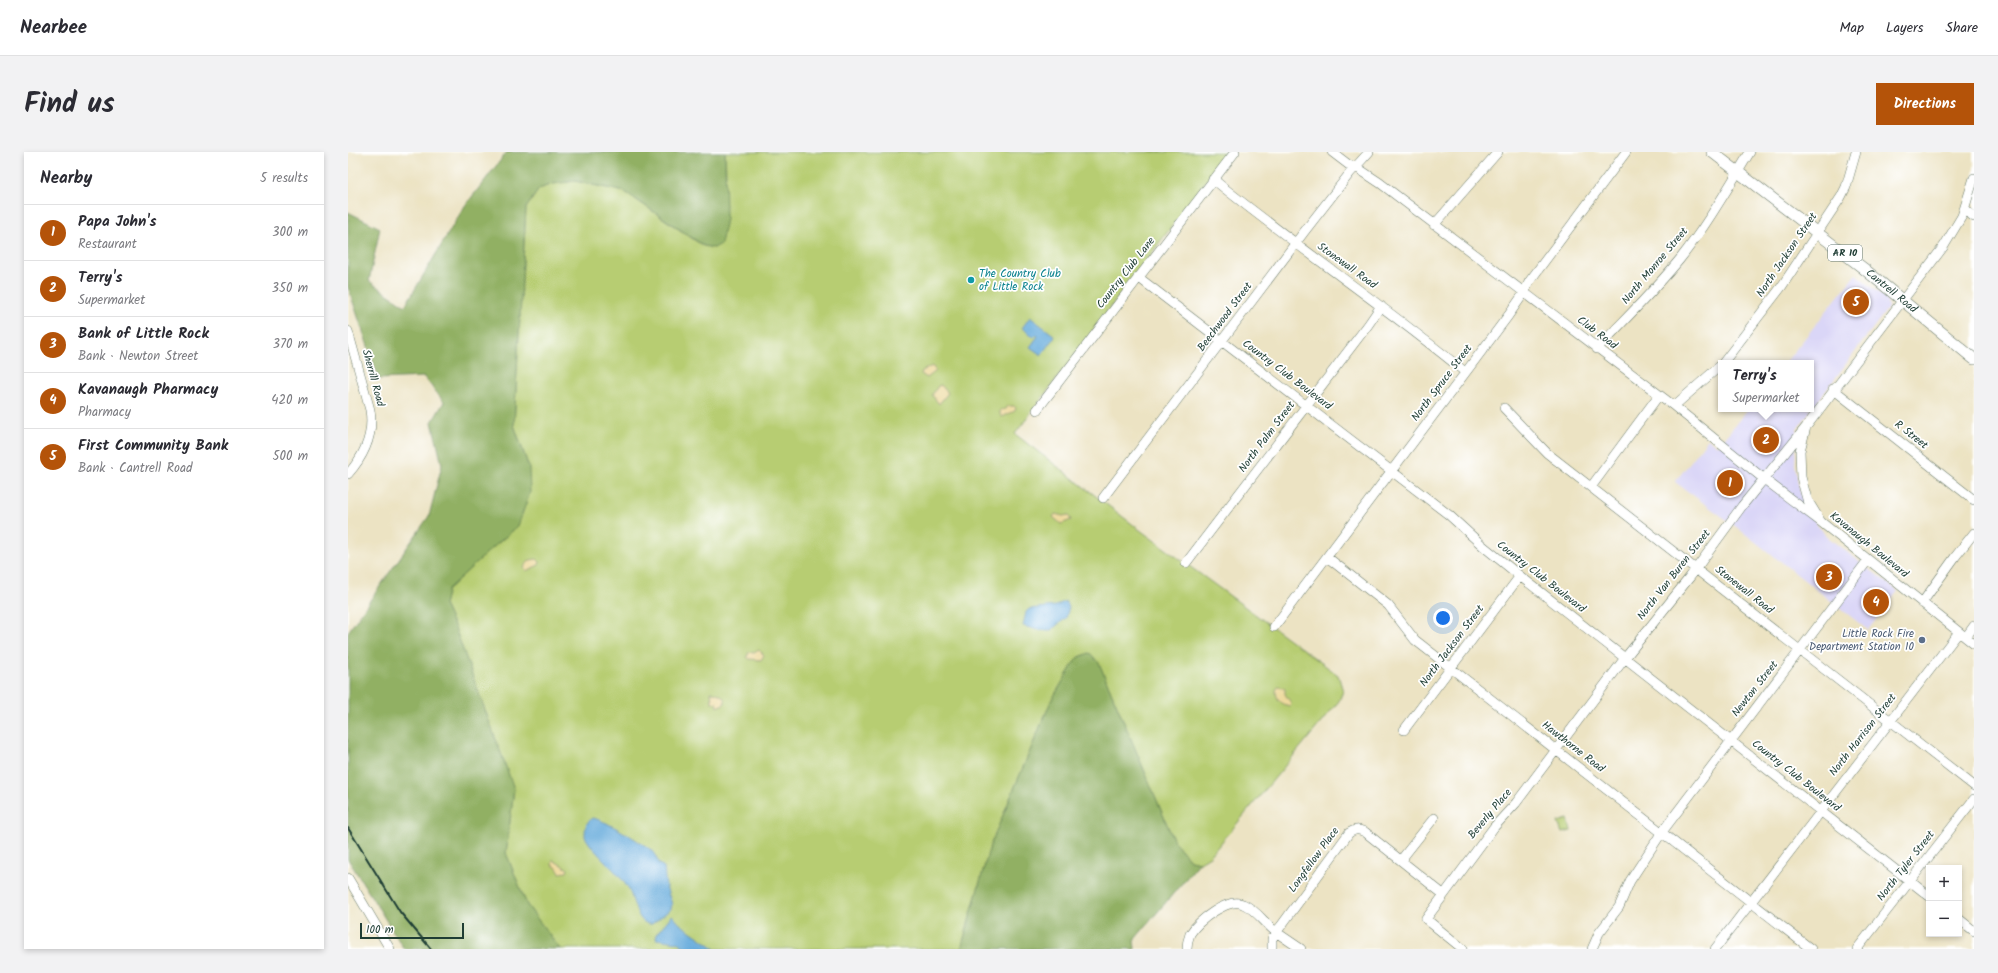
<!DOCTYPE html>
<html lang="en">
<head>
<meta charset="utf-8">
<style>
	body { margin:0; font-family:Kalam,sans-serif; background:#f2f2f3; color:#2b2b33 }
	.controls { position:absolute; right:12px; bottom:12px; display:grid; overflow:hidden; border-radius:0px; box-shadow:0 2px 6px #0003 }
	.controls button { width:36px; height:36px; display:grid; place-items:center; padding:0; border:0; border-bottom:1px solid #e1e1e2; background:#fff; color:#2b2b33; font:20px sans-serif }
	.scale { position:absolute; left:12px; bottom:10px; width:104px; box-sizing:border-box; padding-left:4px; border:2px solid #1f3d34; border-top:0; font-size:11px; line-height:14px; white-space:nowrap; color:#1f3d34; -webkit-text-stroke:3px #fff; paint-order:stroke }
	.you { position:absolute; left:1095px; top:466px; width:14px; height:14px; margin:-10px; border:3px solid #fff; border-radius:50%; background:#1a73e8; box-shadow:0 0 0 6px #1a73e833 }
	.badge { display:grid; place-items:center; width:26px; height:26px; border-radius:50%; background:#b45309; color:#fff; font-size:13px; font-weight:700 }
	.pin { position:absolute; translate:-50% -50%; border:2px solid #fff; box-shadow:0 1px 4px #0006 }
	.popup { position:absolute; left:1370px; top:208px; width:96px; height:52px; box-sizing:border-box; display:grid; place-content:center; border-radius:0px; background:#fff; filter:drop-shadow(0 1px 3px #0005); font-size:13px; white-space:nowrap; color:#7c7c81 }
	.popup b { font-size:15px; color:#2b2b33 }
	.popup::after { content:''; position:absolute; left:50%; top:100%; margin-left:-8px; border:8px solid transparent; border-top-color:#fff }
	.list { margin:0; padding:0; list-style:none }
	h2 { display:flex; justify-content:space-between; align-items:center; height:52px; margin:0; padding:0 16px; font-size:17px }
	h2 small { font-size:13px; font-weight:400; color:#7c7c81 }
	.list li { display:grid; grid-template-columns:26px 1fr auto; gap:12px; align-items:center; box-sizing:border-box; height:56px; padding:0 16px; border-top:1px solid #e1e1e2 }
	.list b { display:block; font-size:15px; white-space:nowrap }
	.list p { margin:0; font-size:13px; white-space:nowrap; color:#7c7c81 }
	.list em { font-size:13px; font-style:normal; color:#7c7c81 }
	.map { position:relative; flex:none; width:1626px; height:797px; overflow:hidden; border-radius:0px }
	header { display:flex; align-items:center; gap:24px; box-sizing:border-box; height:56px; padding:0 20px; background:#fff; border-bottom:1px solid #e1e1e2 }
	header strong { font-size:19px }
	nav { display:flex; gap:22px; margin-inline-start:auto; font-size:14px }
	.intro { display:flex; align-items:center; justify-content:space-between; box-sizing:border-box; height:96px; padding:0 24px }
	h1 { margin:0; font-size:28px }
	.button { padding:10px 18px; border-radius:0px; background:#b45309; color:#fff; font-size:14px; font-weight:700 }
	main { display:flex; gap:24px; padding:0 24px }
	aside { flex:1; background:#fff; border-radius:0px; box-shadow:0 2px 6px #0003 }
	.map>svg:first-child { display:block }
	.built { fill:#dad6f7 }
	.green { fill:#b7cd72; stroke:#6b8553 }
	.forest { fill:#91b064; stroke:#58764c }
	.sand { fill:#eeda9e; stroke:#868c69 }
	.water { fill:#65aadb; stroke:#427488 }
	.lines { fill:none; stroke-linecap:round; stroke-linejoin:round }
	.minor-casing { stroke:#677766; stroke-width:10 }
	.major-casing { stroke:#677766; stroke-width:12 }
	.minor { stroke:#fff; stroke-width:9 }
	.major { stroke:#fff; stroke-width:11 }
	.rail { stroke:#1f3d34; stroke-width:2 }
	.culture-dot { fill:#0f9aa8; stroke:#fff; stroke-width:1.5 }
	.service-dot { fill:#5c6f8a; stroke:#fff; stroke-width:1.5 }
	.labels { text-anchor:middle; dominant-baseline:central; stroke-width:3.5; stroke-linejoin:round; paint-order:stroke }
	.shield { fill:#fff; stroke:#627771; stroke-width:1 }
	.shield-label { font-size:10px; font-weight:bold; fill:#1f3d34 }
	.street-label { font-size:11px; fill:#1f3d34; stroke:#fff }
	.culture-label { font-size:11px; fill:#0d838f; stroke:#fff; text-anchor:start }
	.service-label { font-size:11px; fill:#4e5e75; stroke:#fff; text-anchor:end }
</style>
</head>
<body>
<header>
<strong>Nearbee</strong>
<nav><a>Map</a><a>Layers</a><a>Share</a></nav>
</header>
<div class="intro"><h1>Find us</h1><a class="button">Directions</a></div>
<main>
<aside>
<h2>Nearby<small>5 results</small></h2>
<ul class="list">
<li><span class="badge">1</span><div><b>Papa John's</b><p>Restaurant</p></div><em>300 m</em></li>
<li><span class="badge">2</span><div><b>Terry's</b><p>Supermarket</p></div><em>350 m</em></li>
<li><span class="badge">3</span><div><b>Bank of Little Rock</b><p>Bank · Newton Street</p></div><em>370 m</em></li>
<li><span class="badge">4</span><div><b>Kavanaugh Pharmacy</b><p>Pharmacy</p></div><em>420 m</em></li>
<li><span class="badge">5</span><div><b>First Community Bank</b><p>Bank · Cantrell Road</p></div><em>500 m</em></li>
</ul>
</aside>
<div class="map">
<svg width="1626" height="797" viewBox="0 0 1626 797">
	<rect width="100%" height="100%" fill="#fff"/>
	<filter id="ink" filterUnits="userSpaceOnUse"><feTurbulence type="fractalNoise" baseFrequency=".025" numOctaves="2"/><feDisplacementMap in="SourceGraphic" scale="8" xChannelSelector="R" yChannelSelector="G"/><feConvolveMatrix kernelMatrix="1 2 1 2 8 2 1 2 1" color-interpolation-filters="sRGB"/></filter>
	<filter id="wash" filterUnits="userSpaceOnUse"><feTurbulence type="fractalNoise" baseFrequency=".012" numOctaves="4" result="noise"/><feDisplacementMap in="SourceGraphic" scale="16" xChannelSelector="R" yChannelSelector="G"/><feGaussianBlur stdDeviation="0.9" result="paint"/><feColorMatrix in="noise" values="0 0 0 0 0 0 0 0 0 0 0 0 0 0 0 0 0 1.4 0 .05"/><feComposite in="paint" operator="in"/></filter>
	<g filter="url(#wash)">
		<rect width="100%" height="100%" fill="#ece3c3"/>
		<path class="built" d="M1508,122L1539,148L1540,156L1449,277L1447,312L1450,331L1455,349L1470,374L1482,387L1550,439L1520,478L1387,374L1327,330L1360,287L1370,294L1400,257H1463V211H1437Z"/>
		<path class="green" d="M377,0H880L667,282L792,378L990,523L995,539L991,549L862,704L852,710L842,708L826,689L751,511L741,501L729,506L703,549L642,694L613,797H212L179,753L158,701L166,637L107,476L96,453L100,437L141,399L170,374L181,316L166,273L178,56L191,37L204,32L227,29L277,40L355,94L366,96L378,22Z
			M1220,667L1223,679L1214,681L1210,670Z"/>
		<path class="forest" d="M159,0H377L378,67L373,92L366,96L356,94L277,40L227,29L204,32L191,37L178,56L166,273L181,316L182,340L170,374L141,399L100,437L96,453L107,476L166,637L158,701L179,753L212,797H56L0,707V480L81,364L94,313L84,270L96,250L76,225L31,227L0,135V60L32,76L21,129L57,154L116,55Z
			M742,501L751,511L826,689L842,708L852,710L786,788L787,797H613L642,694L703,549L729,506Z"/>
		<path class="sand" d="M584,214L588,219L579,226L573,222L574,219Z
			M593,233L600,241L591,252L584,243L590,234Z
			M660,254H666L668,256L667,259L654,265L652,262V258L658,257Z
			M707,362L715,364L720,363L723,368L713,372L705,365Z
			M189,407L192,410L191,413L178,419L176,415L182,408Z
			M411,498L416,503L413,508L401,507L399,505L401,500L406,501Z
			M931,534L937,537V542L943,551L942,554C933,552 928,548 928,538Z
			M363,540C369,540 378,544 377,551L370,555L369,551L364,550Z
			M205,708L220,717L219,720L212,721L208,715L204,713Z"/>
		<path class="water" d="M682,165L707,184L693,203L682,195L690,184L688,183L686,185L674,176Z
			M717,449L721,455L718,466L703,478H690L675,474L678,460L681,457L708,454Z
			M244,666C256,667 293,690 303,698C307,702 309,707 311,712L316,715L318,735L324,752L323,757L304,772C289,774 286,748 281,738C270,718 249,705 237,685C237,677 237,671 244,666Z
			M324,763L332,772L368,797H340L329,790L308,787L309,781Z"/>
	</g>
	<g filter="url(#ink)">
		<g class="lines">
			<g class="minor-casing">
				<path id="minor" d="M984,0L1001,13L1011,17L1032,31L1326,254L1416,327L1473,370
					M1626,26L1614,64L1596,94L1458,275L1452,299L1453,325L1459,347L1473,370L1626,492
					M865,27C947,94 1036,153 1117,220
					M1616,57L1626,65
					M1086,73L1150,0
					M790,125L1101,363L1135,394L1172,424L1581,744
					M0,179L22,258C26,282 16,304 0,322
					M1249,197C1277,167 1306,139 1332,107C1358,74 1380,36 1402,0
					M1375,211L1434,134L1493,45L1498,35L1508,0
					M1485,237L1626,348
					M1326,254L1373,213
					M1156,256L1199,301L1626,634
					M689,258L887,0
					M1243,335L1311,243
					M755,346L956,80L1002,21L1021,0
					M979,405L1040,453L1067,488L1463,797
					M838,411L1020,173L1033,154
					M1574,451L1607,405L1626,381
					M926,475L1160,164L1176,141L1181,130L1278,0
					M1618,485L1626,474
					M1056,578L1172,424
					M1055,710L1056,704L1086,666
					M0,726L42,797
					M1611,767L1626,779
					M839,797C839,792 840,787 842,782C850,769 880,745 895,752C909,758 916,771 928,780L924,787V797
					M953,797L928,780L933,774L1001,681C1007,677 1010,677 1017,680L1095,742
					M1115,797L1078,767L1146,675L1168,651L1277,506L1342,425L1394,354L1458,275
					M1244,797L1251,781L1271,755L1282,729L1314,680L1520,408
					M1367,797L1611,480
					M1509,797L1626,647"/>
			</g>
			<g class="major-casing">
				<g id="major">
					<path id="s1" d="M1364,0L1515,116L1626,207"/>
				</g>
			</g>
			<use href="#minor" class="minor"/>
			<use href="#major" class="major"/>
			<path class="rail" d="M0,676L52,760L83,797"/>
		</g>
	</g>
	<circle class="culture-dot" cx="623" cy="128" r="4"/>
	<circle class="service-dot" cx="1574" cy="488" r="4"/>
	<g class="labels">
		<rect class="shield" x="1480" y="93" width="34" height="16" rx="3"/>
		<g class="shield-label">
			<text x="1497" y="101">AR 10</text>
		</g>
		<g class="street-label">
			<text transform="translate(1439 103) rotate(-56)">North Jackson Street</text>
			<text transform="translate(999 114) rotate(36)">Stonewall Road</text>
			<text transform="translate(1307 114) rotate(-50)">North Monroe Street</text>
			<text transform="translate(778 121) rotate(-52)">Country Club Lane</text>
			<text stroke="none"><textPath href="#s1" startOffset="227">Cantrell Road</textPath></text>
			<text transform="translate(877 165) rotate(-53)">Beechwood Street</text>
			<text transform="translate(1249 181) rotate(37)">Club Road</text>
			<text transform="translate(939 223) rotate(37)">Country Club Boulevard</text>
			<text transform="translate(25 226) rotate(75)">Sherrill Road</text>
			<text transform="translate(1094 231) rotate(-53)">North Spruce Street</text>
			<text transform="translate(1563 283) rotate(38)">R Street</text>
			<text transform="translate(919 285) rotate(-53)">North Palm Street</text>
			<text transform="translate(1521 393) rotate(39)">Kavanaugh Boulevard</text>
			<text transform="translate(1326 423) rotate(-52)">North Van Buren Street</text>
			<text transform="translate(1193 425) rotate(38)">Country Club Boulevard</text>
			<text transform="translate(1396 438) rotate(38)">Stonewall Road</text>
			<text transform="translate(1104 494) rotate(-53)">North Jackson Street</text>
			<text transform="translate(1407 537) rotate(-52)">Newton Street</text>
			<text transform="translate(1515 583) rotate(-52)">North Harrison Street</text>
			<text transform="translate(1225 595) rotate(38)">Hawthorne Road</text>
			<text transform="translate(1448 624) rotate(38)">Country Club Boulevard</text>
			<text transform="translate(1142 662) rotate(-50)">Beverly Place</text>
			<text transform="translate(966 708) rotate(-54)">Longfellow Place</text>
			<text transform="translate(1558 714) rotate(-52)">North Tyler Street</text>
		</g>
		<g class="culture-label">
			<text x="631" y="122">The Country Club<tspan x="631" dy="13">of Little Rock</tspan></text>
		</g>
		<g class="service-label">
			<text x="1566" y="482">Little Rock Fire<tspan x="1566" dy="13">Department Station 10</tspan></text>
		</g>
	</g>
</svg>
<div class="controls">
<button>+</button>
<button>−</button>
</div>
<div class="scale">100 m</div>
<div class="you"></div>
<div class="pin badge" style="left:1382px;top:331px">1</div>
<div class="pin badge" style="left:1418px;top:288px">2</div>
<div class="popup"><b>Terry's</b>Supermarket</div>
<div class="pin badge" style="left:1481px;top:425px">3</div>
<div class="pin badge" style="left:1528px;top:450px">4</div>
<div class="pin badge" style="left:1508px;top:150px">5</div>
</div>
</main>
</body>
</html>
